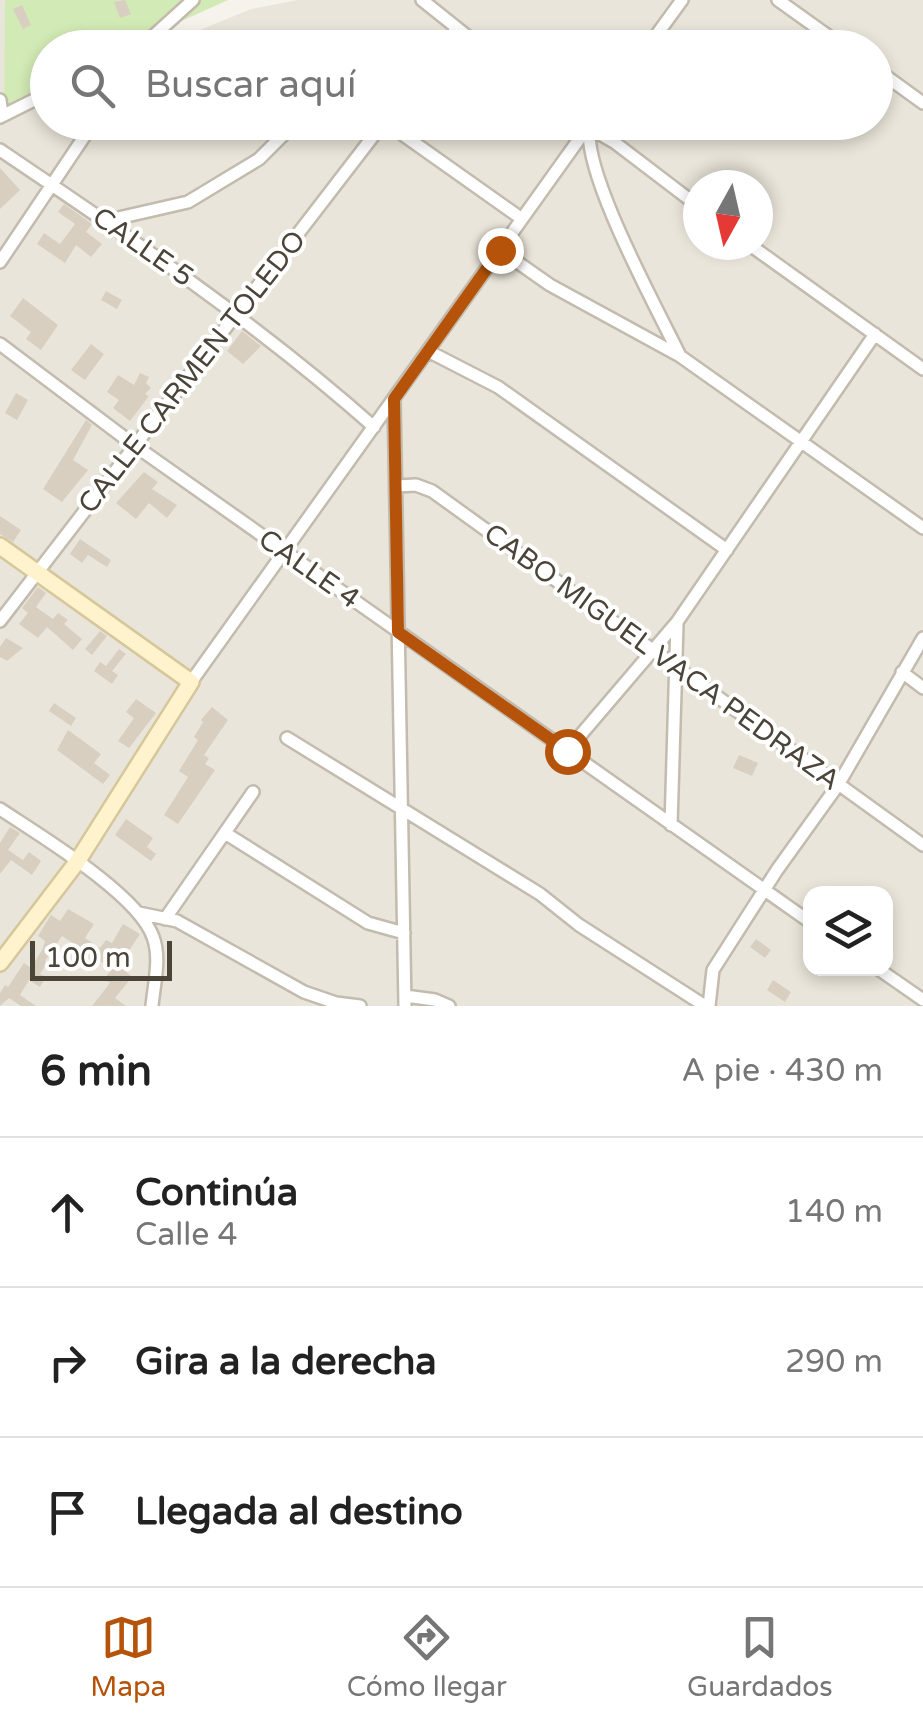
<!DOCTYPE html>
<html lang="es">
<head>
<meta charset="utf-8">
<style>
	body { margin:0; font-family:"Varela Round",sans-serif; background:#f2f2f2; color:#222 }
	.controls { position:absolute; right:30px; bottom:30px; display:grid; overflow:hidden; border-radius:20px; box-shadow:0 5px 15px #0003 }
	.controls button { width:90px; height:90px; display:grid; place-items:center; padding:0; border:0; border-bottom:2px solid #e0e0e0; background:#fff; color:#222; font:50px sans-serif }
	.compass { position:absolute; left:683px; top:170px; width:90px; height:90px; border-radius:50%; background:#fff; box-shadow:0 5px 15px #0003; rotate:188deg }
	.scale { position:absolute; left:30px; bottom:25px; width:142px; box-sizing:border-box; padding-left:10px; border:5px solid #4b4439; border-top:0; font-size:28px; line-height:35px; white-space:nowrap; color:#4b4439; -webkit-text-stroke:8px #fff; paint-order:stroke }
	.stop { position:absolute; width:30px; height:30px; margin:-22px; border:8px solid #b45309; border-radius:50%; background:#fff }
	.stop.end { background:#b45309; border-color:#fff; box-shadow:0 2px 10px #0008 }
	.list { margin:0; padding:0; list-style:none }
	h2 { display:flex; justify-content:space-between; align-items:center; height:130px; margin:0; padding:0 40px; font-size:42px }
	h2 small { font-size:32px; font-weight:400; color:#767676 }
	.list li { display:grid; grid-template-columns:65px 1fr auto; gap:30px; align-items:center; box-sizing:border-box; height:150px; padding:0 40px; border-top:2px solid #e0e0e0 }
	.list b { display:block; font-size:38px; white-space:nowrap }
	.list p { margin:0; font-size:32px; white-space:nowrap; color:#767676 }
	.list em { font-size:32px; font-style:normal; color:#767676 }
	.icon { flex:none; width:55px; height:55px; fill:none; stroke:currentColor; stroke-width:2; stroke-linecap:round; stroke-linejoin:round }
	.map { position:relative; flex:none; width:923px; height:1006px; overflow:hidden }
	.search { position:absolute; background:#fff; box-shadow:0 5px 15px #0003; left:30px; right:30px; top:30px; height:110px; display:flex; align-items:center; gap:25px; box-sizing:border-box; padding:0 35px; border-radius:55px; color:#767676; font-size:38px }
	.sheet { height:580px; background:#fff }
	nav { display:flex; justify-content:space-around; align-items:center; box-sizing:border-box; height:140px; border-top:2px solid #e0e0e0; background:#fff; font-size:28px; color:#767676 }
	nav a { display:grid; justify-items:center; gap:5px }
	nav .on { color:#b45309 }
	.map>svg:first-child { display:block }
	.residential { fill:#eae5da; fill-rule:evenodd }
	.green { fill:#d2eab5 }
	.building { fill:#d8cfc1 }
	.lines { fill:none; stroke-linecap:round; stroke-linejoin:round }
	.street-casing { stroke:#c2bbae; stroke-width:16 }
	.secondary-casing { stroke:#d6c79b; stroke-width:20 }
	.street { stroke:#fff; stroke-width:11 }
	.secondary { stroke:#fff3cd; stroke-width:15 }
	.route { stroke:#b45309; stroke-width:12 }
	.labels { text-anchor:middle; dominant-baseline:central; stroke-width:8; stroke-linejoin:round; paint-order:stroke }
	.street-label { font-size:28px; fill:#4b4439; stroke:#fff }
</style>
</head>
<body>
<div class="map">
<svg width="923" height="1006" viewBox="0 0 923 1006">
	<rect width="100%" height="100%" fill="#f6f3ec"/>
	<path class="residential" d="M0,0H5V123L47,102L48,122H876V48L159,47L251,9L298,0H923V1006H0ZM698,185H758V245H698ZM810,894H886V968H810Z"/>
	<path class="green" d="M5,0H228L124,47L48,48L47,87L4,110Z"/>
	<path class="building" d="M125,0L131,14L120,18L114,2Z
		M22,5L31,25L23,29L13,9Z
		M0,168L20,190L0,209Z
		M64,204L92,224L86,232L102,244L91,257L76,245L65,263L37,244L44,233L60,244L75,224L58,212Z
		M106,291L122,300L117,309L101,300Z
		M23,298L58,325L41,350L26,339L31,332L10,316Z
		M242,331L261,346L243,364L227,351Z
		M91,344L104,354L85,380L71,370Z
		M140,373L149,377L146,383L151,388L145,394L149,396L130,421L113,408L119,400L107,392L118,375L134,385Z
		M16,393L28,400L17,420L5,413Z
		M86,420L92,425L73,460L88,470L62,502L43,489Z
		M144,472L158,482L152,489L177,505L167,518L149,503L136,519L116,503Z
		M0,516L21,530L13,542L0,534Z
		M80,539L111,560L107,567L88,555L82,563L70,554Z
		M38,587L46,593L36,607L53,619L58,613L68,620L64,624L82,639L73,650L47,627L38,638L19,624L28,613L22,608Z
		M100,631L107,636L92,655L85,649Z
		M6,638L23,648L7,661L0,657V647Z
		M119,649L126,654L112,671L118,675L112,684L94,671L100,662L106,666Z
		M136,699L156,713L129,748L118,741L134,718L126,712Z
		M54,703L76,718L71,726L49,711Z
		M212,707L228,720L204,755L209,758L205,764L215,770L178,824L164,815L188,777L179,771L198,740L194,737L203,722L201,720Z
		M68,730L101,754L94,763L110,775L103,784L57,750Z
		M739,755L758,763L752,776L733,768Z
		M126,819L153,838L147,847L156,854L151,861L115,835Z
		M10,827L20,833L8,850L23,860L29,852L41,861L32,875L11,860L0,874V843Z
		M68,909L94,924L85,938L100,948L106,940L112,943L123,924L140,934L119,966L132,977L115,998L126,1006H92L110,983L104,979L112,969L62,936L45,961L47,963L40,974L46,977L40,987L29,980L20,995L36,1006H21L9,998L0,1006V993L5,985L8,987L24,963L31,968L42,950L45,941L38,936L51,915L60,921Z
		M756,939L771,950L765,958L750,947Z
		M773,980L791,992L785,1002L767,990Z"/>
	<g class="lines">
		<g class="street-casing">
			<path id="street" d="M422,0L482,48
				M778,0L845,48
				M140,48L193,0
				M442,48L457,28
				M647,48L682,0
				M876,69L923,103
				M0,100L2,115
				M0,117L48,93
				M385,122L522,219
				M579,122L614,142L698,206
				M590,125C580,169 658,310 680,356
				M0,150C129,237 257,323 374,427
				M105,221L188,202L259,159L296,122
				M750,245L923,369
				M500,250L550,285L680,356L923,528
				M0,262L94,122
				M0,344L134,445L810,922
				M428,351L498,387L727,550
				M394,400L405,1006
				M396,486L416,485L432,491L923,845
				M0,621L384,122
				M902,672L923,688
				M191,682L587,128
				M287,738L540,894L579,925L705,1006
				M567,751L677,622L875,334
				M0,809C39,835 138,894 153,937C161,958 154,984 152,1006
				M671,825L677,624
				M225,833L368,923L404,933
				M139,913L177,921L304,992L336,1003L360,1006
				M165,919L253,792
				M877,968L923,1000
				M405,996L435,1000L449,1006
				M709,1006L713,970L777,870L838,785L923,638"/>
		</g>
		<g class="secondary-casing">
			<path id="secondary" d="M0,546L191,682L77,862L0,963"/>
		</g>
		<use href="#street" class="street"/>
		<use href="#secondary" class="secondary"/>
	</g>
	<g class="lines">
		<path class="route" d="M500,250L394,399L398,632L567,751"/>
	</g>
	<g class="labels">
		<g class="street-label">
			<text transform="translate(143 247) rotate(35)">CALLE 5</text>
			<text transform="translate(192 372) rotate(-52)">CALLE CARMEN TOLEDO</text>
			<text transform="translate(309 569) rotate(35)">CALLE 4</text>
			<text transform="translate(662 657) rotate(36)">CABO MIGUEL VACA PEDRAZA</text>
		</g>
	</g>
</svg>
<div class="controls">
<button><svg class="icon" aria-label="layers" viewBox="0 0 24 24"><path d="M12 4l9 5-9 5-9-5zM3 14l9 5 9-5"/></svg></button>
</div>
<svg class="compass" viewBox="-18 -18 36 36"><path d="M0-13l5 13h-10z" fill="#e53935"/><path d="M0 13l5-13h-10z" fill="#767676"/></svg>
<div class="scale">100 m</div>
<div class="stop" style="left:567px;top:751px"></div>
<div class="stop end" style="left:500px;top:250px"></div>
<div class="search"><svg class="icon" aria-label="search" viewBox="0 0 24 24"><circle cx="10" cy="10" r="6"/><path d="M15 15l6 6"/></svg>Buscar aquí</div>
</div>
<section class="sheet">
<h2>6 min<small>A pie · 430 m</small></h2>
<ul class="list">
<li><svg class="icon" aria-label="ahead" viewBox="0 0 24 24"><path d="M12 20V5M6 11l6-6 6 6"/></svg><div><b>Continúa</b><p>Calle 4</p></div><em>140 m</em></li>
<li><svg class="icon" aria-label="right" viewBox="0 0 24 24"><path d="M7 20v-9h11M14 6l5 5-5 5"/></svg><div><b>Gira a la derecha</b></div><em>290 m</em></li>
<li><svg class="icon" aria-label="arrive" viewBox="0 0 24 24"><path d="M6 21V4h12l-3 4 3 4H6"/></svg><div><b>Llegada al destino</b></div></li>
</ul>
</section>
<nav>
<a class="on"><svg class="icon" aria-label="map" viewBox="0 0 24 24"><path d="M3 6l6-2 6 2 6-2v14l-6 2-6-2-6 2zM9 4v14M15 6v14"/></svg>Mapa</a>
<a><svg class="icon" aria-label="directions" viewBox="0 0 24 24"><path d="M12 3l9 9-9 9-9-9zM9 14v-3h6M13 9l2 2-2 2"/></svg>Cómo llegar</a>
<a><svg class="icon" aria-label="saved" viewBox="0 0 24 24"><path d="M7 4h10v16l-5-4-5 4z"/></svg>Guardados</a>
</nav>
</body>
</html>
